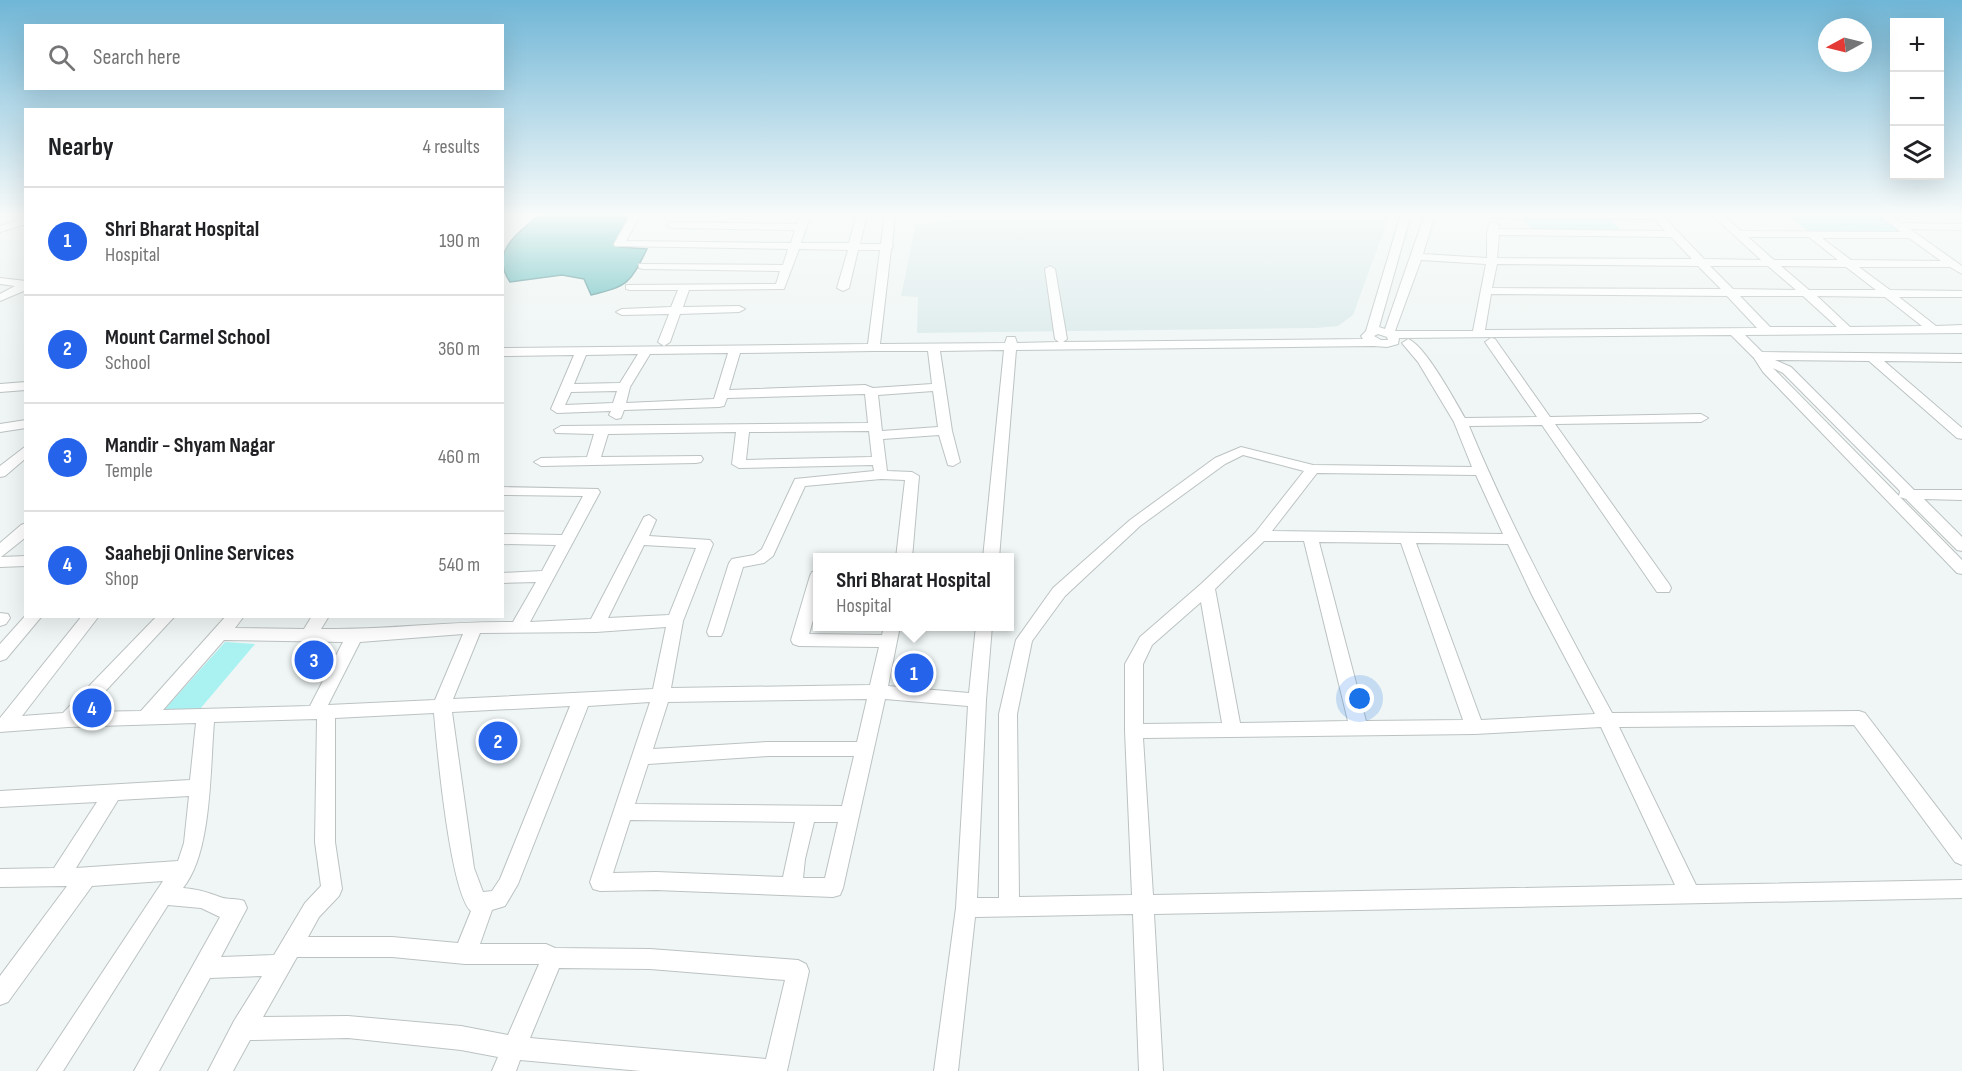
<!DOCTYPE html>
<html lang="en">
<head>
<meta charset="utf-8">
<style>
	body { margin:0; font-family:"Sofia Sans Condensed",sans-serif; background:#f6f6f6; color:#202124 }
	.controls { position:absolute; right:18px; top:18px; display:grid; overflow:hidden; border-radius:0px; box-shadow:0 6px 24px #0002 }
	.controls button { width:54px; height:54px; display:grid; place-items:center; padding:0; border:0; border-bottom:2px solid #e0e0e0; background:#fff; color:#202124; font:30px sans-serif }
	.compass { position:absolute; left:1818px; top:18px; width:54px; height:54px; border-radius:50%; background:#fff; box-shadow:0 6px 24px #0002; rotate:263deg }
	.you { position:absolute; left:1360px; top:699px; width:21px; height:21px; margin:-15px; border:4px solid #fff; border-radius:50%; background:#1a73e8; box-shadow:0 0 0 9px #1a73e833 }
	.badge { display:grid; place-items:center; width:39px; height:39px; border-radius:50%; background:#2563eb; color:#fff; font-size:20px; font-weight:700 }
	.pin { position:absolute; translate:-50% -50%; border:3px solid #fff; box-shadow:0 2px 6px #0006 }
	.popup { position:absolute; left:813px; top:553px; width:201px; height:78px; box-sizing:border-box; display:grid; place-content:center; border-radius:0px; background:#fff; filter:drop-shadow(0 2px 4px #0005); font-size:20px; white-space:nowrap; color:#757577 }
	.popup b { font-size:22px; color:#202124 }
	.popup::after { content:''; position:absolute; left:50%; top:100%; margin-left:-12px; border:12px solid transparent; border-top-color:#fff }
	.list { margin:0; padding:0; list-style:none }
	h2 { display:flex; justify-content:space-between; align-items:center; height:78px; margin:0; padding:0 24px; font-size:26px }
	h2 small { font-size:20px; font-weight:400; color:#757577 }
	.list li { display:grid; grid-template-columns:39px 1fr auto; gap:18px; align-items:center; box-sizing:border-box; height:108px; padding:0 24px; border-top:2px solid #e0e0e0 }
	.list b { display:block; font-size:22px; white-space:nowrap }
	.list p { margin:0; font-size:20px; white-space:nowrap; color:#757577 }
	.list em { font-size:20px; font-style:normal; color:#757577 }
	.icon { flex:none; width:33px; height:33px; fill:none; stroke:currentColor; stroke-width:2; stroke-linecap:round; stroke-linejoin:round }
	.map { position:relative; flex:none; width:1962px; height:1071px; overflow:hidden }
	.search { position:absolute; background:#fff; box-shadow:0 6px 24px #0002; left:24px; top:24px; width:480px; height:66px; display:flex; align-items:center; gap:15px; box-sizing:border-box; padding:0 21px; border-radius:0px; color:#757577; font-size:22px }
	.panel { position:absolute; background:#fff; box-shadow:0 6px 24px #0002; left:24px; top:108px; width:480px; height:510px; border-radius:0px }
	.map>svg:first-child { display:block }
	.built { fill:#daeaea }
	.green { fill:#aaf2f2 }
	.water { fill:#5dbabc; stroke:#4a8c8e; stroke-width:1.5 }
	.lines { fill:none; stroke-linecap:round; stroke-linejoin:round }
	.minor-casing { stroke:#bcc2c2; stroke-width:2 }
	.minor { fill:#fff; fill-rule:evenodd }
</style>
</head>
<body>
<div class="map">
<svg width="1962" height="1071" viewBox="0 0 1962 1071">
	<rect width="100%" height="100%" fill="#eff6f5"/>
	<path class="built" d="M1060,214H1390L1353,315L1338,326L1316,328L917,333L918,297L901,296L916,224Z"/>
	<path class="green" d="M1786,214H1878L1903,232H1810Z
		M1522,217L1609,218L1621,232L1533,230Z
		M225,642L255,644L200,709H165Z"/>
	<path class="water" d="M540,214H634L617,243L620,247L647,249C630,283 629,286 591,295L584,279L562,275L510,282C489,251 518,234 540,214Z"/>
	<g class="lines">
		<g class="minor-casing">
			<path id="minor" d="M631,214H641L626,241L791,243L795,230L672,228L667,225L672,222L797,224L801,214H811L801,243H849L857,214H867L860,244H881L885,214H895L892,245L893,247L891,249L880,344L1005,343L1007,337H1015L1017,343L1059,342L1055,339L1045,269L1050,266L1055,269L1067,339L1063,342L1363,339L1361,336L1366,331L1401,214H1411L1379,327L1385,329L1425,214H1435L1423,254L1487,258V232L1490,223L1494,222L1499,225V229L1665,231L1654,219L1496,218L1492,214H1661L1704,259L1761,260L1711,214H1722L1741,231L1901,232L1877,214H1889L1901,223L1962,224V230L1910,229L1962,266V274L1950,267H1859L1890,290L1962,291V297H1899L1936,326L1962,325V333L1745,335L1762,352L1962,354V362L1884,361L1962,428V439L1957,438L1869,361L1775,360L1791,367L1914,490H1962V500L1924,499L1962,537V551L1957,550L1906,499L1900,497L1962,560V574L1957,573L1763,372L1754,358L1731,335L1399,338L1398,344L1387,347L1374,346L1016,350L999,558H983L1004,350L940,351L952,431L960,462L953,466L948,465L939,435L883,439L887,471L912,472L919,476L912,558H896L905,480L881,479L805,486L773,556L764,563L743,567L723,632L721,636H709L707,632L729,563L732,559L754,555L762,549L795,479L874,471L873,465L739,468L732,464L736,432L608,434L601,457L701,456L703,459L701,462L696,463L541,466L534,462L541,458L587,457L594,434L556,433L554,430L561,426L868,423L865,394L727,398L724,406L719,407L624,410L621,418L616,419L609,415L611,411L557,413L551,409L574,355L502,356V348L868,344L880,250H858L849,288L843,291L837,288L848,250L799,249L784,289L689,290L683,307L739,306L745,309L739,312L680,314L670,342L664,346L658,342L669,314L622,315L616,312L622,309L671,307L678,290H630L626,289V285L776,284L780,271L643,269L639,268V264L783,265L788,249L615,246L614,244ZM1499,235L1671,237L1692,259L1497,258ZM1748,237H1809L1838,260H1774ZM1822,238H1909L1941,261L1851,260ZM1421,260L1486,264L1473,331H1395ZM1497,264L1698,266L1721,289L1492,288ZM1710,266H1768L1796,290L1733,289ZM1781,266L1846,267L1876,290H1809ZM1491,294L1727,296L1757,328L1485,330ZM1740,296H1803L1837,327H1770ZM1817,296L1885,297L1922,326L1850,327ZM1378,334L1387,337L1388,340H1381L1374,336ZM873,351H928L932,384L873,388L865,385L729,390L740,353ZM728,353L714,399L626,403L630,387L650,354ZM638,354L620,383L574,384L586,355ZM1773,368L1783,373L1900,491L1899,496ZM617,391L613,403L565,405L571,392ZM933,391L938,427L882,431L878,395ZM869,431L872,457L746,460L749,432Z
				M26,217V224L0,232V226Z
				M0,278L26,281V290L0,301V294L15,286L0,284Z
				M1491,338L1495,339L1550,417L1701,414L1708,418L1701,422L1555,424L1669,584L1671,588L1669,592H1657L1542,425L1469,426C1510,525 1561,619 1612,713L1859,711L1865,713L1962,840V865L1955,862L1854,725L1619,727L1696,885L1962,880V898L1154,914L1163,1071H1139L1133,914L975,917L958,1071H934L956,908L968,706L885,699L843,888L840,895L833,897L656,890L600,891L593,889L590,882L650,702L588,706L518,884L505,906L492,910L480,944H546L555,948L650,949L798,960L806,964L809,971L787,1071H641L520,1060L516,1071H492L498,1057L461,1050L348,1038L250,1040L233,1071H208L234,1021L262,976L210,978L159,1071H134L220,917L201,908L168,905L63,1071H37L163,881L92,886L8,1002L0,1005V976L67,886L0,887V869L54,868L97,802L0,807V791L190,780L196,723L68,727L0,732V718L82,616H99L22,716L63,713L157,616H175L86,712L141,711L226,616H244L235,628L304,629L312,616H329L321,629C385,630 449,621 513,622L536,582L502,583V573L542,571L556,545L502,544V534L562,535L583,496L502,495V487L598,489L600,492L530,622L591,619L644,517L649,515L656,520L649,536L710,540L713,544L683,621L671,688L870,685L879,647L799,646L793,644L791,640L810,576L812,572L818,571V603L809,634L882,635L884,626H900L888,686L969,693L976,626H992L986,700L977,898H999V714L1016,640L1053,588L1130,520L1215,458L1241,447L1313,465L1472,467L1454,422L1418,362L1402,343L1408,339C1425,345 1455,401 1465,418L1537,417L1485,342ZM1243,455L1304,471L1255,533L1201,584L1140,637L1125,664V731L1132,895L1019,897L1017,714L1032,641L1065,596L1140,526L1225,464ZM1317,473L1476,475L1503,534L1272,531ZM1264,541H1304L1348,721L1240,723L1215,589ZM1319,542L1401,543L1463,720L1366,721ZM1416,543L1508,544L1532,595L1595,714L1481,720ZM644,545L696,548L669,615L608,618ZM1201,602L1222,723L1143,724V664L1152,645ZM666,627L653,689L453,699L480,633L596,632ZM463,634L435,700L328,705L360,642ZM224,640L343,642L310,706L163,710ZM867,699L857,742H768L653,749L668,702ZM570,706L500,879L492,891L483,892L474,868L452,712ZM434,713C437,748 450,892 471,911L458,943L392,937H308L319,917L339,896L342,889L335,842V718ZM317,719L315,842L321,886L305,903L274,955L221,957L247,908L244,901C236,898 228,900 220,897C207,892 197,889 183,888C212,853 210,769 214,722ZM1601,727L1675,885L1153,895L1143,738L1475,734ZM768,756H854L842,806L635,804L648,764ZM189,796L184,843L178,861L76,868L118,800ZM630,820L795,822L783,877L656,872L613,873ZM814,822H838L825,878H803L805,859ZM297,957H392L465,964H539L508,1035L461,1026L348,1016L263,1017ZM559,968L650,969L785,980L766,1059L530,1038Z
				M26,382V390L0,392V384Z
				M26,420V428L0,432V424Z
				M26,446V458L5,476L0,477V466Z
				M26,523V537L1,557L26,556V566L0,567V543L21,525Z
				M0,613L8,614L10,618L6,624L0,626Z
				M26,615L42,616L6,659L0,661V644Z"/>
		</g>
		<use href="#minor" class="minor"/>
	</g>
	<linearGradient id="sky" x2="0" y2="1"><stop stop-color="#70b6d6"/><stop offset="0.59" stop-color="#f8fbfa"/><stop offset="1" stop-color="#f8fbfa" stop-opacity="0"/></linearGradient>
	<rect width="1962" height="364" fill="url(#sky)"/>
</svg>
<div class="controls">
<button>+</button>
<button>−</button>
<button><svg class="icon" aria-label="layers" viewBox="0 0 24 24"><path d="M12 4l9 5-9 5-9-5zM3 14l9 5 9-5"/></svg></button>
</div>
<svg class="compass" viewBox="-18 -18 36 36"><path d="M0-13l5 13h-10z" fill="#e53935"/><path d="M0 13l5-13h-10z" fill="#757577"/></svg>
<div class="you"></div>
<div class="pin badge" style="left:914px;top:673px">1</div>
<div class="popup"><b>Shri Bharat Hospital</b>Hospital</div>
<div class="pin badge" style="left:498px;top:741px">2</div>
<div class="pin badge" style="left:314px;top:660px">3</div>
<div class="pin badge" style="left:92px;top:708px">4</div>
<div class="search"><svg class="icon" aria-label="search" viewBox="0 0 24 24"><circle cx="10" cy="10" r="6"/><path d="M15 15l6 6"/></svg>Search here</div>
<section class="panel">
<h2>Nearby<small>4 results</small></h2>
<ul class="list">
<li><span class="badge">1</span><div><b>Shri Bharat Hospital</b><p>Hospital</p></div><em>190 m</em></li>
<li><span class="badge">2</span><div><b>Mount Carmel School</b><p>School</p></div><em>360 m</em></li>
<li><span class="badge">3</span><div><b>Mandir - Shyam Nagar</b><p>Temple</p></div><em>460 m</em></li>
<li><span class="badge">4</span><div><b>Saahebji Online Services</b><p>Shop</p></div><em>540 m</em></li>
</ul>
</section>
</div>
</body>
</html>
